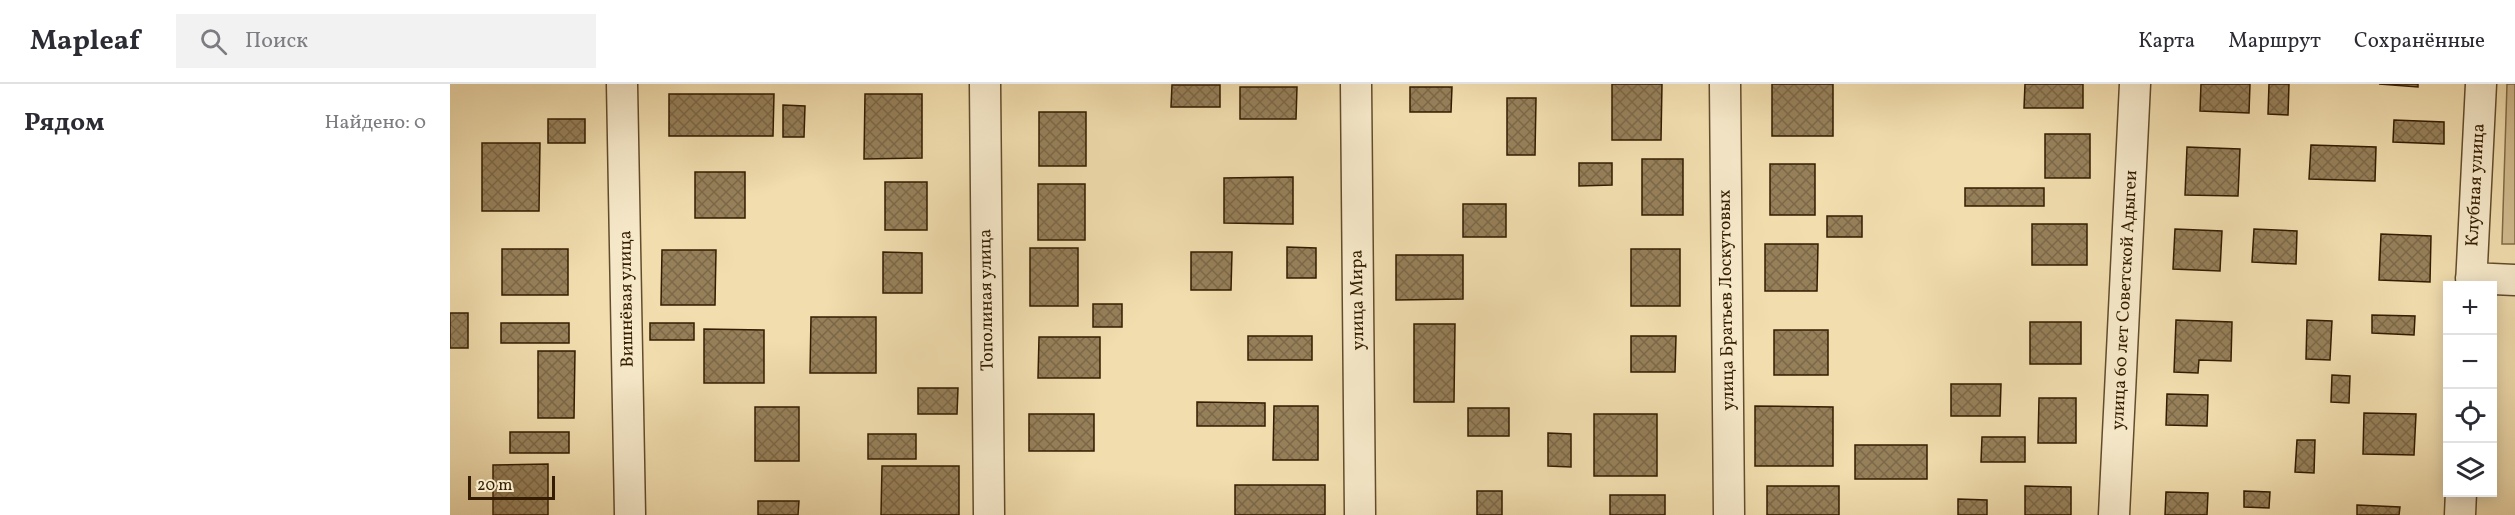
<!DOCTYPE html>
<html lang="ru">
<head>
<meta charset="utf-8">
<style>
	body { margin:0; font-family:Vollkorn,serif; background:#f2f2f3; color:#2b2b33 }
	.controls { position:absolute; right:18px; bottom:18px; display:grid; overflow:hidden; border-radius:0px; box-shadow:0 3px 15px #0003 }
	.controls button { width:54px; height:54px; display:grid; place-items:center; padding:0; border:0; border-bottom:2px solid #e1e1e2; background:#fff; color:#2b2b33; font:30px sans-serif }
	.scale { position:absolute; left:18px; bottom:15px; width:87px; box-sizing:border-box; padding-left:6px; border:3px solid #331c00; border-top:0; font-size:16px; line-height:21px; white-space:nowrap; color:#331c00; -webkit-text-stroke:4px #f6e9ca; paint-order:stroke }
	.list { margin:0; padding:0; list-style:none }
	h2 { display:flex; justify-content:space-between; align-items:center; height:78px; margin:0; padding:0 24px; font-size:26px }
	h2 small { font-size:20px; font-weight:400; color:#7c7c81 }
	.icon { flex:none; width:33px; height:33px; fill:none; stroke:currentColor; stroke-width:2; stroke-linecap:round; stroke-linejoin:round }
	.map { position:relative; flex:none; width:2065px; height:431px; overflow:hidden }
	header { display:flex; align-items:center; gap:36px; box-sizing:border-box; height:84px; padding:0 30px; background:#fff; border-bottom:2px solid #e1e1e2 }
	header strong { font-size:28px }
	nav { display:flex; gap:33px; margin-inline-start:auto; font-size:21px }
	.search { width:420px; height:54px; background:#f2f2f3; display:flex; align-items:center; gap:15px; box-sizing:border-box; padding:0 21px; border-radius:0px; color:#7c7c81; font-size:22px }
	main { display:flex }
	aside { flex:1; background:#fff }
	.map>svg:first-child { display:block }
	.garden { fill:#d1bc90; stroke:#826c48; stroke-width:1.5 }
	.building { fill:url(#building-cross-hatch); stroke:#331c00; stroke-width:1.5 }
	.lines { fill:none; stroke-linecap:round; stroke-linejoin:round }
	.minor-casing { stroke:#624c2c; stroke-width:33 }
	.minor { stroke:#f6e9ca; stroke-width:30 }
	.labels { text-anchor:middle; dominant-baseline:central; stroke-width:4.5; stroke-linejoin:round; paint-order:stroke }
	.street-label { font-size:18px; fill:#331c00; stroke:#f6e9ca }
</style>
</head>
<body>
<header>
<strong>Mapleaf</strong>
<div class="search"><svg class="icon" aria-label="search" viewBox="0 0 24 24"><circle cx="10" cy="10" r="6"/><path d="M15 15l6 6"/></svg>Поиск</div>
<nav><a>Карта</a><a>Маршрут</a><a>Сохранённые</a></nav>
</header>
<main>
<aside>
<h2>Рядом<small>Найдено: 0</small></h2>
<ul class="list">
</ul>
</aside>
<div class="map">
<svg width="2065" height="431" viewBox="0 0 2065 431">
	<defs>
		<pattern id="building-cross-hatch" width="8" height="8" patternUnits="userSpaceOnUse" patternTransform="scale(1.5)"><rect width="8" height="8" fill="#96805a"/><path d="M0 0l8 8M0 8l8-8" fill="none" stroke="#7b6848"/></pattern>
	</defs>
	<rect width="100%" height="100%" fill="#f1ddae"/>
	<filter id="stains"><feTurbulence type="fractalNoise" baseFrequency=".00333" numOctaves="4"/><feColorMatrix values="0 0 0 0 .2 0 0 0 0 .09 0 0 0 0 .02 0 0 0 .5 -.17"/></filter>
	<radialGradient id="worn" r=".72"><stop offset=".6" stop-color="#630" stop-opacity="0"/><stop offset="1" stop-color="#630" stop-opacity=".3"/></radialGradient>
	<path class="garden" d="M2057,0H2065V160H2052Z"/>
	<path class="building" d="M1162,0H1212L1211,56H1162Z
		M1322,0H1383V52H1322Z
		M1575,0H1633V24H1574Z
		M1751,0H1800L1799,29L1750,27Z
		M1819,0H1839L1838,31L1818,30Z
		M1929,0H1968V3Z
		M722,1H770V23H721Z
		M790,3H847L846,35H790Z
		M960,3H1002L1001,28H960Z
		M219,10H324L323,52H219Z
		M415,10H472V74L414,75Z
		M1057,14H1086L1085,71H1057Z
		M333,21L355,22L354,53H333Z
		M589,28H636V82H589Z
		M98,35H135V59H98Z
		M1944,36L1994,38V60L1943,58Z
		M1595,50H1640V94H1595Z
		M32,59H90L89,127H32Z
		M1861,61L1926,63L1925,97L1859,95Z
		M1737,63L1790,65L1788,112L1735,111Z
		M1192,75H1233V131H1192Z
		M1129,79H1162V101L1129,102Z
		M1320,80H1365V131H1320Z
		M245,88H295V134H245Z
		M843,93V140L774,139V94Z
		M435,98H477V146H435Z
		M588,100H635V156H588Z
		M1515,104H1594V122H1515Z
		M1013,120H1056V153H1013Z
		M1377,132H1412V153H1377Z
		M1582,140H1637V181H1582Z
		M1725,145L1772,147L1770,187L1723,185Z
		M1804,145L1847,147L1846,180L1802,178Z
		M1931,150L1981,152L1980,198L1929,196Z
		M1315,160H1368L1367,207H1315Z
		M837,163L866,164V194H837Z
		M580,164H628V222H580Z
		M52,165H118V211H52Z
		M1181,165H1230V222H1181Z
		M212,166H266L265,221H211Z
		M433,168L472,169V209H433Z
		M741,168H782L781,206H741Z
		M946,171H1013V215L946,216Z
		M643,220H672V243H643Z
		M0,229H18V264H0Z
		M1922,231L1965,232L1964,251L1922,249Z
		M361,233H426V289H360Z
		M1726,236L1782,238L1781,277L1749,276L1748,289L1724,288Z
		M1857,236L1882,237L1880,276L1856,275Z
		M1580,238H1631V280H1580Z
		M51,239H119V259H51Z
		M200,239H244V256H200Z
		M964,240H1005L1004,318H964Z
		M254,245L314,246V299H254Z
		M1324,246H1378V291H1324Z
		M798,252H862V276H798Z
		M1181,252H1226L1225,288H1181Z
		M589,253H650V294H588Z
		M88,267H125L124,334H88Z
		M1882,291L1900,292L1899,319L1881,318Z
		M1501,300H1551L1550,332H1501Z
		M468,304H508L507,330H468Z
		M1717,310L1758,311L1757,342L1716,341Z
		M1589,314H1626V359H1588Z
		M747,318L815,319V342H747Z
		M824,322H868V376H823Z
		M1305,322L1383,323V382H1305Z
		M305,323H349V377H305Z
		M1018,324H1059V352H1018Z
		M1914,329L1966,330L1964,371L1913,370Z
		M579,330H644V367H579Z
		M1144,330H1207V392H1144Z
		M60,348H119V369H60Z
		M1098,349L1121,350V383L1098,382Z
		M418,350H466V375H418Z
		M1532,353H1575V378H1531Z
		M1847,356H1865L1864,389L1845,388Z
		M1405,361H1477V395H1405Z
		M98,380V431H43V381Z
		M432,382H509V431H431Z
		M785,401H875V431H785Z
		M1317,402H1389V431H1317Z
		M1575,402L1621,403V431H1575Z
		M1027,407H1052V431H1027Z
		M1794,407L1820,408L1819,424L1794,423Z
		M1716,408L1758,409L1757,431H1715Z
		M1160,411H1215V431H1160Z
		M1508,415L1537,416V431H1508Z
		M308,417H349L348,431H308Z
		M1907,421L1950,423L1949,431H1907Z"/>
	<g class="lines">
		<g class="minor-casing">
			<path id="minor" d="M172,0L180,431
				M535,0L539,431
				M906,0L910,431
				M1275,0L1279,431
				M2021,194L2065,196
				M2021,201L2031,0
				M1664,431L1685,0
				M2010,431L2011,408"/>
		</g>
		<use href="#minor" class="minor"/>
	</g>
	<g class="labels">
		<g class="street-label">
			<text transform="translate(2026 101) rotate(-87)">Клубная улица</text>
			<text transform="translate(177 215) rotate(-91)">Вишнёвая улица</text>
			<text transform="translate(537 216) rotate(-91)">Тополиная улица</text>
			<text transform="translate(908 216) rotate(-91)">улица Мира</text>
			<text transform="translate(1277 216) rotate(-91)">улица Братьев Лоскутовых</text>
			<text transform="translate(1675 216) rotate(-87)">улица 60 лет Советской Адыгеи</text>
		</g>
	</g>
	<rect width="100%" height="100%" filter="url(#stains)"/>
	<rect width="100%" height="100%" fill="url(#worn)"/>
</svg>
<div class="controls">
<button>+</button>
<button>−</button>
<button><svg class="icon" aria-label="locate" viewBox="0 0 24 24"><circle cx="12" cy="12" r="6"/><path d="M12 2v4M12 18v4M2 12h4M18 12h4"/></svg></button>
<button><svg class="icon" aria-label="layers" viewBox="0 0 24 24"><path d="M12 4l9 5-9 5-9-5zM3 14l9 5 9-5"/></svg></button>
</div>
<div class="scale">20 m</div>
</div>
</main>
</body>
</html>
